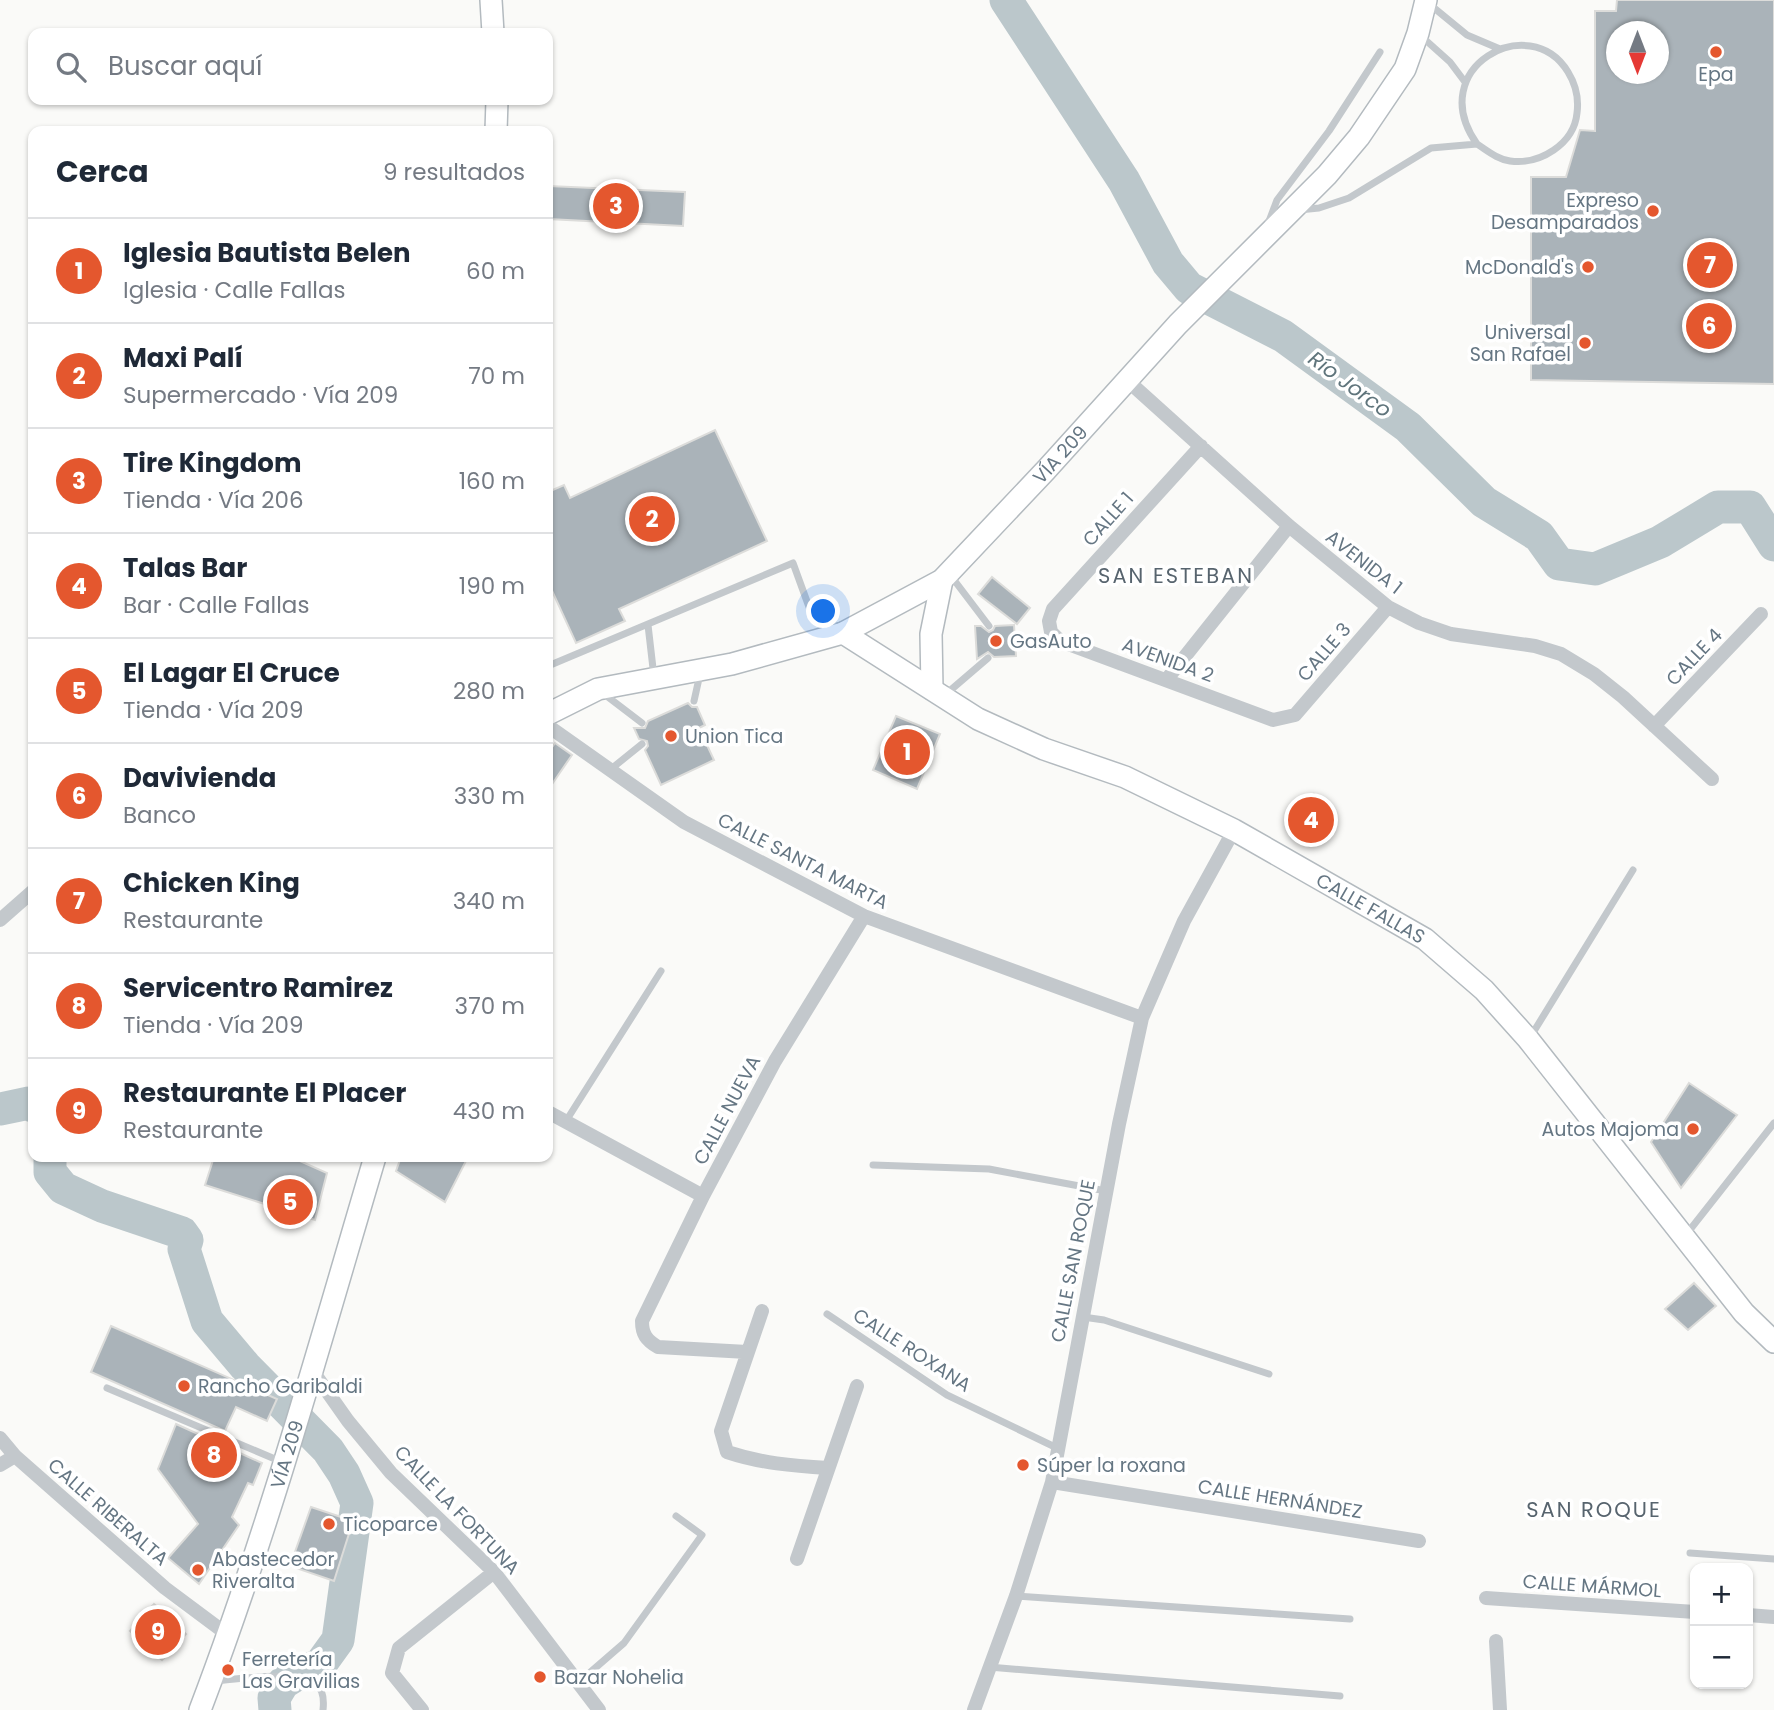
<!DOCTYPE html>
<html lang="es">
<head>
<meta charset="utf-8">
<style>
	body { margin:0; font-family:Poppins,sans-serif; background:#f6f6f7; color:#1f2937 }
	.controls { position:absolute; right:21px; bottom:21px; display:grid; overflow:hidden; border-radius:14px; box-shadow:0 2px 5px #0004 }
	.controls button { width:63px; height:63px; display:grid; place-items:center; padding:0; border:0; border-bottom:2px solid #e0e1e3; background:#fff; color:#1f2937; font:35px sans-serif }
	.compass { position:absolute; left:1606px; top:21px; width:63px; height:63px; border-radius:50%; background:#fff; box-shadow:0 2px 5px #0004; rotate:180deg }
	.you { position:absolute; left:824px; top:612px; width:24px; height:24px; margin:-18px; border:5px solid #fff; border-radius:50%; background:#1a73e8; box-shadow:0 0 0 10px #1a73e833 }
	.badge { display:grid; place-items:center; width:46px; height:46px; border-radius:50%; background:#e4572e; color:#fff; font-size:23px; font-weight:700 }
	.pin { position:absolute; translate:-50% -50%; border:4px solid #fff; box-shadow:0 2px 7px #0006 }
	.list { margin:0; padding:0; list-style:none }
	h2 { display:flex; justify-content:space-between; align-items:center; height:91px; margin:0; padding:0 28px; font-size:30px }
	h2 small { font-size:23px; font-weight:400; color:#747a83 }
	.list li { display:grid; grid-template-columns:46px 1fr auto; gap:21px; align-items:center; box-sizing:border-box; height:105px; padding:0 28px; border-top:2px solid #e0e1e3 }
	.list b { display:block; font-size:26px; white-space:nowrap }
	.list p { margin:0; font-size:23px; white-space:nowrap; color:#747a83 }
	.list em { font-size:23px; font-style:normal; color:#747a83 }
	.icon { flex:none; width:38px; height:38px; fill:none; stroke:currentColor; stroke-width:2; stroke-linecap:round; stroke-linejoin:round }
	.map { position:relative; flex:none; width:1774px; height:1710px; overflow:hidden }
	.search { position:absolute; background:#fff; box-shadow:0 2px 5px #0004; left:28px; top:28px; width:525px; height:77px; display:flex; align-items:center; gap:18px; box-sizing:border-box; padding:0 24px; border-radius:14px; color:#747a83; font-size:26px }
	.panel { position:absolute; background:#fff; box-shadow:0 2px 5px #0004; left:28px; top:126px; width:525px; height:1036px; border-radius:14px }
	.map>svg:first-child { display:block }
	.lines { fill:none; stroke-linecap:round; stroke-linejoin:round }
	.river { stroke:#bbc7cb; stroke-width:33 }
	.building { fill:#aab3b9; stroke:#dcdcda; stroke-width:2; fill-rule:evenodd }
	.secondary-casing { stroke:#b3babf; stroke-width:24 }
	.lane { stroke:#c3c8cc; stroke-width:7 }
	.street { stroke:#c3c8cc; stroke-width:14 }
	.secondary { stroke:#fff; stroke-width:21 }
	.poi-dot { fill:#e4572e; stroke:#fff; stroke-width:2.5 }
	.labels { text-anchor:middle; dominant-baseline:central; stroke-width:7; stroke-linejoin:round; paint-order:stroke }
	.poi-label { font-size:19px; fill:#657683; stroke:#fff; text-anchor:start }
	.street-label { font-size:19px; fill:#657683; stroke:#fff }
	.water-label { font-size:21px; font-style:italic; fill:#60757c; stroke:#fff }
	.neighbourhood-label { font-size:21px; letter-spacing:2px; fill:#57646e; stroke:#fff }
</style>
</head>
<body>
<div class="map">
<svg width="1774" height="1710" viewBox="0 0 1774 1710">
	<rect width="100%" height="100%" fill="#fafaf8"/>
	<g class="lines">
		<path class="river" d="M1006,0L1124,181L1168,263L1189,288L1283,336L1408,427L1484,502L1539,536L1559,564L1595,569L1660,542L1718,507H1750L1774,545
			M0,1109L29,1103L33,1106
			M50,1157V1172L63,1188L102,1206L182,1233L187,1240L184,1249L207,1321L245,1366L328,1450L344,1474L357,1503L338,1640L320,1665L299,1673L283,1683L274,1698L275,1710"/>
	</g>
	<path class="building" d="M1617,0H1774V384L1531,380V177H1566L1580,130L1595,131V11H1616ZM1616,32H1658V74H1616Z
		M548,186L685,192L683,226L548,219Z
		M715,430L767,541L619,609L625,621L576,643L548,582V492L564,485L570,498Z
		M992,577L1030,608L1017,624L978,594Z
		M1014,625L1016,656L994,657L988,652L977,659L975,626H981L989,632L993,630L995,626Z
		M688,703L692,707H697L705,725L699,728L714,760L661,785L645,750L648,746L647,741L639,739L634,728H645L648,721Z
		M896,716L940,734L917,789L873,770Z
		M555,743L572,755L548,790V753Z
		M1314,794L1335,810L1309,846L1287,830Z
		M1689,1083L1737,1115L1681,1188L1651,1142Z
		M214,1157H291L327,1173L315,1220L205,1185Z
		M401,1157H468L445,1202L396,1171Z
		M1694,1283L1716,1306L1688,1330L1665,1309Z
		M111,1326L277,1399L267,1421L236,1407L225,1431L91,1372Z
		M176,1424L262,1463L253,1485L248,1483L232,1517L239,1525L199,1584L168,1558L198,1524L158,1469Z
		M311,1507L353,1521L334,1581L290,1566Z
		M154,1604L186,1634L162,1660L130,1631Z"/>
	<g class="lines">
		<g class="secondary-casing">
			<g id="secondary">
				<path d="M491,0L493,33"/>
				<path d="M496,131L497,100"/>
				<path id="s1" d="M843,633L978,719L1044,749L1125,777L1234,830L1425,939L1484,990L1528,1039L1744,1313L1774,1342"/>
				<path d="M932,689L931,634L942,580"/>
				<path id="s2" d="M548,714L598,689L732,664L843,633L942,580L1046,470L1178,324L1327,175L1359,137L1405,69L1418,33L1426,0"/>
				<path id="s3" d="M200,1710C269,1529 320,1342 375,1157"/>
			</g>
		</g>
		<path class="lane" d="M1428,3L1467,35L1500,49
			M1421,36L1450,62L1465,82
			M1299,210L1319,208L1349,198L1431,148L1477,144C1488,151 1497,159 1510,161C1540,165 1574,144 1577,113C1579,98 1576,85 1568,72C1530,9 1423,68 1477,144
			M1268,224L1277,200L1329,131L1380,52
			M951,576L989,626
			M648,625L654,677
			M548,666L793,563L809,607L838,629
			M604,694L642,723
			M946,694L988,658
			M694,701L700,674
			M611,769L642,744
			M1531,1036L1633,870
			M566,1121L661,971
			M873,1165L989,1169L1106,1191
			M1685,1236L1774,1123
			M827,1314L947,1395L1057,1448
			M1083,1317L1104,1320L1269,1374
			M107,1388L282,1462
			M1690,1553L1774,1559
			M1016,1596L1350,1619
			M989,1667L1340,1696
			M215,1681C238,1679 299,1670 316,1684C324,1690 324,1701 323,1710
			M579,1682L624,1643L702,1535L676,1516"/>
		<path class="street" d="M1128,381L1289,526L1388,607L1419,623L1451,634L1535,646L1561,654L1594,674L1623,697L1712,779
			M1201,446L1053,609L1049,621L1051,632L1060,641L1273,720L1295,715L1388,607
			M1167,679L1289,526
			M548,726L684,822L864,916L1142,1018
			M1654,726L1761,614
			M0,920L33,891
			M548,1112L703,1196
			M762,1311L721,1431L727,1452C760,1463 793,1466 828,1468
			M747,1352L658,1347C646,1340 642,1334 642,1321L703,1196L775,1061L864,916
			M312,1370L348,1421L391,1473L494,1572L599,1710
			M0,1438L15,1456L165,1588L228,1635
			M0,1465L15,1456
			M1052,1482L1419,1541
			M797,1559L857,1386
			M1486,1598L1695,1612
			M1748,1615L1774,1617
			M1496,1641L1500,1710
			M422,1710L392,1673L399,1648L494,1572
			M974,1710L1016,1596L1052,1482L1119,1124L1142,1018L1184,921L1234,830"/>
		<use href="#secondary" class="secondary"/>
	</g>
	<g class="poi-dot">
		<circle cx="1716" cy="52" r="7"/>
		<circle cx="1653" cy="211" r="7"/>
		<circle cx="1588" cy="267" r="7"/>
		<circle cx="1585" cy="343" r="7"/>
		<circle cx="996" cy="641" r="7"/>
		<circle cx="671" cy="736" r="7"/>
		<circle cx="1693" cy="1129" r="7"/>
		<circle cx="184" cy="1386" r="7"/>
		<circle cx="1023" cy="1465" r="7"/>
		<circle cx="329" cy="1524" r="7"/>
		<circle cx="198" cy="1570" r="7"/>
		<circle cx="228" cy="1670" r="7"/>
		<circle cx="540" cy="1677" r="7"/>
	</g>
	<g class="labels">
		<g class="poi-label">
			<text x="1716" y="74" text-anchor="middle">Epa</text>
			<text x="1639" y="200" text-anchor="end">Expreso<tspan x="1639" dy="22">Desamparados</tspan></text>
			<text x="1574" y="267" text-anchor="end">McDonald's</text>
			<text x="1571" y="332" text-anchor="end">Universal<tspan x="1571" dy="22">San Rafael</tspan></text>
			<text x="1010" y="641">GasAuto</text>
			<text x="685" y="736">Union Tica</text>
			<text x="1679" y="1129" text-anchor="end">Autos Majoma</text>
			<text x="198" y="1386">Rancho Garibaldi</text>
			<text x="1037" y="1465">Súper la roxana</text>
			<text x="343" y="1524">Ticoparce</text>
			<text x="212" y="1559">Abastecedor<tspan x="212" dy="22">Riveralta</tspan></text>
			<text x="242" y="1659">Ferretería<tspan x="242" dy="22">Las Gravilias</tspan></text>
			<text x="554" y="1677">Bazar Nohelia</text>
		</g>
		<g class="street-label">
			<text stroke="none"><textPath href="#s2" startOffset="592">VÍA 209</textPath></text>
			<text transform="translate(1108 519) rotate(-48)">CALLE 1</text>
			<text transform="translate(1364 562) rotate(38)">AVENIDA 1</text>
			<text transform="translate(1324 652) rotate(-49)">CALLE 3</text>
			<text transform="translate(1694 657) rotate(-46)">CALLE 4</text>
			<text transform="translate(1168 660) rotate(20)">AVENIDA 2</text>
			<text transform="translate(803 861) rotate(27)">CALLE SANTA MARTA</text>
			<text stroke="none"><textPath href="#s1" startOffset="597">CALLE FALLAS</textPath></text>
			<text transform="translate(727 1110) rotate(-62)">CALLE NUEVA</text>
			<text transform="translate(1073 1261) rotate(-79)">CALLE SAN ROQUE</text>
			<text transform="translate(912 1350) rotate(33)">CALLE ROXANA</text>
			<text stroke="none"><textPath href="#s3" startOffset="270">VÍA 209</textPath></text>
			<text transform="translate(1280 1499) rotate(9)">CALLE HERNÁNDEZ</text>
			<text transform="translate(457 1510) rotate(46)">CALLE LA FORTUNA</text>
			<text transform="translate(108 1512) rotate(41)">CALLE RIBERALTA</text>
			<text transform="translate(1592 1586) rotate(4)">CALLE MÁRMOL</text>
		</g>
		<g class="water-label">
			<text transform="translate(1350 384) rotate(36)">Río Jorco</text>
		</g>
		<g class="neighbourhood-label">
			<text x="1176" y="575">SAN ESTEBAN</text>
			<text x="1594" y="1509">SAN ROQUE</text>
		</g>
	</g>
</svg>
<div class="controls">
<button>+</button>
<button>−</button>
</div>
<svg class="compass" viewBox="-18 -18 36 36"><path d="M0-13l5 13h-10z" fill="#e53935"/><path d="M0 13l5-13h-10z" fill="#747a83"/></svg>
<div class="you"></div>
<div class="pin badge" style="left:907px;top:752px">1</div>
<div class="pin badge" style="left:652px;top:519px">2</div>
<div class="pin badge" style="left:616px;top:206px">3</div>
<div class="pin badge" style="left:1311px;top:820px">4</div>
<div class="pin badge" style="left:290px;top:1202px">5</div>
<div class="pin badge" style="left:1709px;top:326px">6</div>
<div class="pin badge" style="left:1710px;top:265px">7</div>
<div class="pin badge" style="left:214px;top:1455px">8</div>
<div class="pin badge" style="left:158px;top:1632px">9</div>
<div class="search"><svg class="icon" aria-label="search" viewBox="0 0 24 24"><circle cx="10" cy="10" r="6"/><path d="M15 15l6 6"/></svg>Buscar aquí</div>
<section class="panel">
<h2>Cerca<small>9 resultados</small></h2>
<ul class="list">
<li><span class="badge">1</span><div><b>Iglesia Bautista Belen</b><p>Iglesia · Calle Fallas</p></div><em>60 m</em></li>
<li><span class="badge">2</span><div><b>Maxi Palí</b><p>Supermercado · Vía 209</p></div><em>70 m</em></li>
<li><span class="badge">3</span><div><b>Tire Kingdom</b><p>Tienda · Vía 206</p></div><em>160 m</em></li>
<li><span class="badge">4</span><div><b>Talas Bar</b><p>Bar · Calle Fallas</p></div><em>190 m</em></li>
<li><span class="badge">5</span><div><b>El Lagar El Cruce</b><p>Tienda · Vía 209</p></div><em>280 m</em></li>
<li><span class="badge">6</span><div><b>Davivienda</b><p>Banco</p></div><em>330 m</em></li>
<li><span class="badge">7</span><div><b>Chicken King</b><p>Restaurante</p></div><em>340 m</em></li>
<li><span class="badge">8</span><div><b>Servicentro Ramirez</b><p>Tienda · Vía 209</p></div><em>370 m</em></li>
<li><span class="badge">9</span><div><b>Restaurante El Placer</b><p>Restaurante</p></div><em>430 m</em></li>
</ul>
</section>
</div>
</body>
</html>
